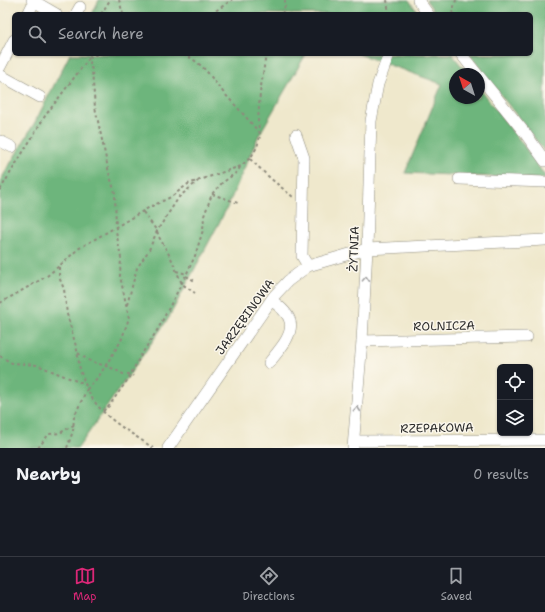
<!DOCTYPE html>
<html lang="en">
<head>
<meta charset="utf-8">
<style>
	body { margin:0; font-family:"Shantell Sans",sans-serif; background:#242831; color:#f1f3f6 }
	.controls { position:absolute; right:12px; bottom:12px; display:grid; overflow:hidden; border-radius:6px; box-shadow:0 1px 3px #0004 }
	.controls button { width:36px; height:36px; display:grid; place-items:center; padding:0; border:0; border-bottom:1px solid #363941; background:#171b24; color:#f1f3f6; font:20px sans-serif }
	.compass { position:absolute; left:449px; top:68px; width:36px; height:36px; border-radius:50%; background:#171b24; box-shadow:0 1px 3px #0004; rotate:321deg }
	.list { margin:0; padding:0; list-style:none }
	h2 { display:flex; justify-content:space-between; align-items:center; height:52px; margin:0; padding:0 16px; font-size:17px }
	h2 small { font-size:13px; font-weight:400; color:#9ea1a6 }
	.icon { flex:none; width:22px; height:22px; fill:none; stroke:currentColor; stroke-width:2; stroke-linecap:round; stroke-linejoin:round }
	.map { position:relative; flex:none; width:545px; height:448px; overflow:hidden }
	.search { position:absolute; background:#171b24; box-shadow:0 1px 3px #0004; left:12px; right:12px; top:12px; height:44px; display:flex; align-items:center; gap:10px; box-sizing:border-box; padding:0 14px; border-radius:6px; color:#9ea1a6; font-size:15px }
	.sheet { height:108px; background:#171b24 }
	nav { display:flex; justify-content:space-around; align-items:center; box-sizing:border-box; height:56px; border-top:1px solid #363941; background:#171b24; font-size:11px; color:#9ea1a6 }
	nav a { display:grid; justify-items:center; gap:2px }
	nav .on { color:#db2777 }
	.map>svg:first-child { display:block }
	.forest { fill:#6db57b; stroke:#4c7053 }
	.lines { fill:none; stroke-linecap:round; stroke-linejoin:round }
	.minor-casing { stroke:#8d8a7c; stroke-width:12 }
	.path { stroke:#8d8a7c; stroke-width:2; stroke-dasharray:3 3; stroke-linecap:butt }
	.minor { stroke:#fff; stroke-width:11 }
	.oneway { stroke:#a0a0a0 }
	.labels { text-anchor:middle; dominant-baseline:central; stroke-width:3; stroke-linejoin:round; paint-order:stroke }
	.street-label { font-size:12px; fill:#2b2b2b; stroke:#fbf7ec }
</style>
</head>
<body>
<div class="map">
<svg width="545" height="448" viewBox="0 0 545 448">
	<rect width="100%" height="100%" fill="#fbf7ec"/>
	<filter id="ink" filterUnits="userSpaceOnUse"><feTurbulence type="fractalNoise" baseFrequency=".025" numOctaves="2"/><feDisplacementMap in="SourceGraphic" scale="8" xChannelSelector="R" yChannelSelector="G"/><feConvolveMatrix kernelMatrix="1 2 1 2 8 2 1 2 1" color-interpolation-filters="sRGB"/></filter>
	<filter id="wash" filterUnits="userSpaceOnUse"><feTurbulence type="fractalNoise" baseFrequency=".012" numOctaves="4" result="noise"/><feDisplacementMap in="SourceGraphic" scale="16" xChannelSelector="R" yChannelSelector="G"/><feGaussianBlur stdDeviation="0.9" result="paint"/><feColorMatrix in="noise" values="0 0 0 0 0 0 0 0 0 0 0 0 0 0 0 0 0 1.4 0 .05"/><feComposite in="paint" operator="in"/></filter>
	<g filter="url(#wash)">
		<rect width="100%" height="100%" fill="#efe8cc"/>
		<path class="forest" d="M99,0H409L419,14H92Z
			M426,0H545V152L469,54H531V14H436Z
			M70,54H306L258,137L227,208L168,319L78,448H0V181L35,122Z
			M359,54H452L468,74H455V98H479V88L522,143L545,176V179L405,173L442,84Z"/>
	</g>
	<g filter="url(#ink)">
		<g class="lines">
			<g class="minor-casing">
				<path id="minor" d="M32,0L56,14
					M418,0L428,14
					M28,14L35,0
					M76,14L80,7
					M461,54L477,74
					M0,67L14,40
					M0,75L40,97
					M479,76L525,133L545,161
					M296,135L304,158L302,256L308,266
					M0,141L12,147
					M459,179L545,182
					M362,341L527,337
					M269,363C277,352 294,336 290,321C288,313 278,305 271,300
					M354,441L545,440
					M168,448L274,296L288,281L308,266L367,249L545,240
					M353,448L362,341L367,249L371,121L378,84L389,54"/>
			</g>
			<path class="path" d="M119,0L123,14
				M387,0L389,14
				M101,14L110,0
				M211,14L232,0
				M282,14L285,6V0
				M452,14L456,0
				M97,54L89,58L92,71L95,107L109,173L115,193L116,231L121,258L120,276L129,318L121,341L99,376L87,389C100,417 129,431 153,448
				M183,54C204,64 209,75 223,92C235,105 247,118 258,131
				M250,159L270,178L293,197
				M0,190L45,116L89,58L90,54
				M212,194L238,203
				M143,212L157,231L159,237L171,258L182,284L195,293
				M176,271L187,274
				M186,276L195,281
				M0,303L47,276L59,266
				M127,305L137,268L149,250L157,231L179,197L198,181
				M78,353L88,360L114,369L123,374H131L133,376
				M0,356L12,363L37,365L79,382H84
				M103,411L109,406L128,379L141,355L158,329L187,273L195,256L203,230L204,216L212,194L222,183L237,172L241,166
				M38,448L49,434L60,433L74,425
				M67,448L73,431L74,417L87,389L80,370L77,350L67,314L64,289L59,277V266L78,249L150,207L171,197L188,184L241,166L251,157L257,147L260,136L258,122L260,93L266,54"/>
			<use href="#minor" class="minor"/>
		</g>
		<defs><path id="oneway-chevron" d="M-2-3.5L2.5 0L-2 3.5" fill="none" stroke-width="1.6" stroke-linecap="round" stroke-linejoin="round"/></defs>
		<g class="oneway">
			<use href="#oneway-chevron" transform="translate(366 279) rotate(-87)"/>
			<use href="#oneway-chevron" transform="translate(357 409) rotate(-85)"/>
		</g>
	</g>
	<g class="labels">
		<g class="street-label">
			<text transform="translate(354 249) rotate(-88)">ŻYTNIA</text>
			<text transform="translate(245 317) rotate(-54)">JARZĘBINOWA</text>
			<text transform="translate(444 326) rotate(-1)">ROLNICZA</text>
			<text transform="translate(437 428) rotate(-1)">RZEPAKOWA</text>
		</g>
	</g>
</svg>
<div class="controls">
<button><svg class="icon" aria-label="locate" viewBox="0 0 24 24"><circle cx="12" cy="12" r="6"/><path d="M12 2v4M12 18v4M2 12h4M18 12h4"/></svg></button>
<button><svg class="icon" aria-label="layers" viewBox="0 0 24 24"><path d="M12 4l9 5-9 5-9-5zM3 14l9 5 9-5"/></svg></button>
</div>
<svg class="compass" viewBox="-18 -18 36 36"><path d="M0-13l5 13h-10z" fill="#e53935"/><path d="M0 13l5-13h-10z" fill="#9ea1a6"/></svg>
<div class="search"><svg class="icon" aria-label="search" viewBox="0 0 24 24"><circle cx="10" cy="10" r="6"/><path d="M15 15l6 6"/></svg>Search here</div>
</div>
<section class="sheet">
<h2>Nearby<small>0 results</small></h2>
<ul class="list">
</ul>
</section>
<nav>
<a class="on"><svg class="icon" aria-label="map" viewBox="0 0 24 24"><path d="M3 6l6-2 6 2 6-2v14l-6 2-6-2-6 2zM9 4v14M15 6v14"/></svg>Map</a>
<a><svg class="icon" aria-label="directions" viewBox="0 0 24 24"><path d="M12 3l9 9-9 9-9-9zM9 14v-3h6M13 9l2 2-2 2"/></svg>Directions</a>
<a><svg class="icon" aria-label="saved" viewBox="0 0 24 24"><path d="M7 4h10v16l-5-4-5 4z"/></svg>Saved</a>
</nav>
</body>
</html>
